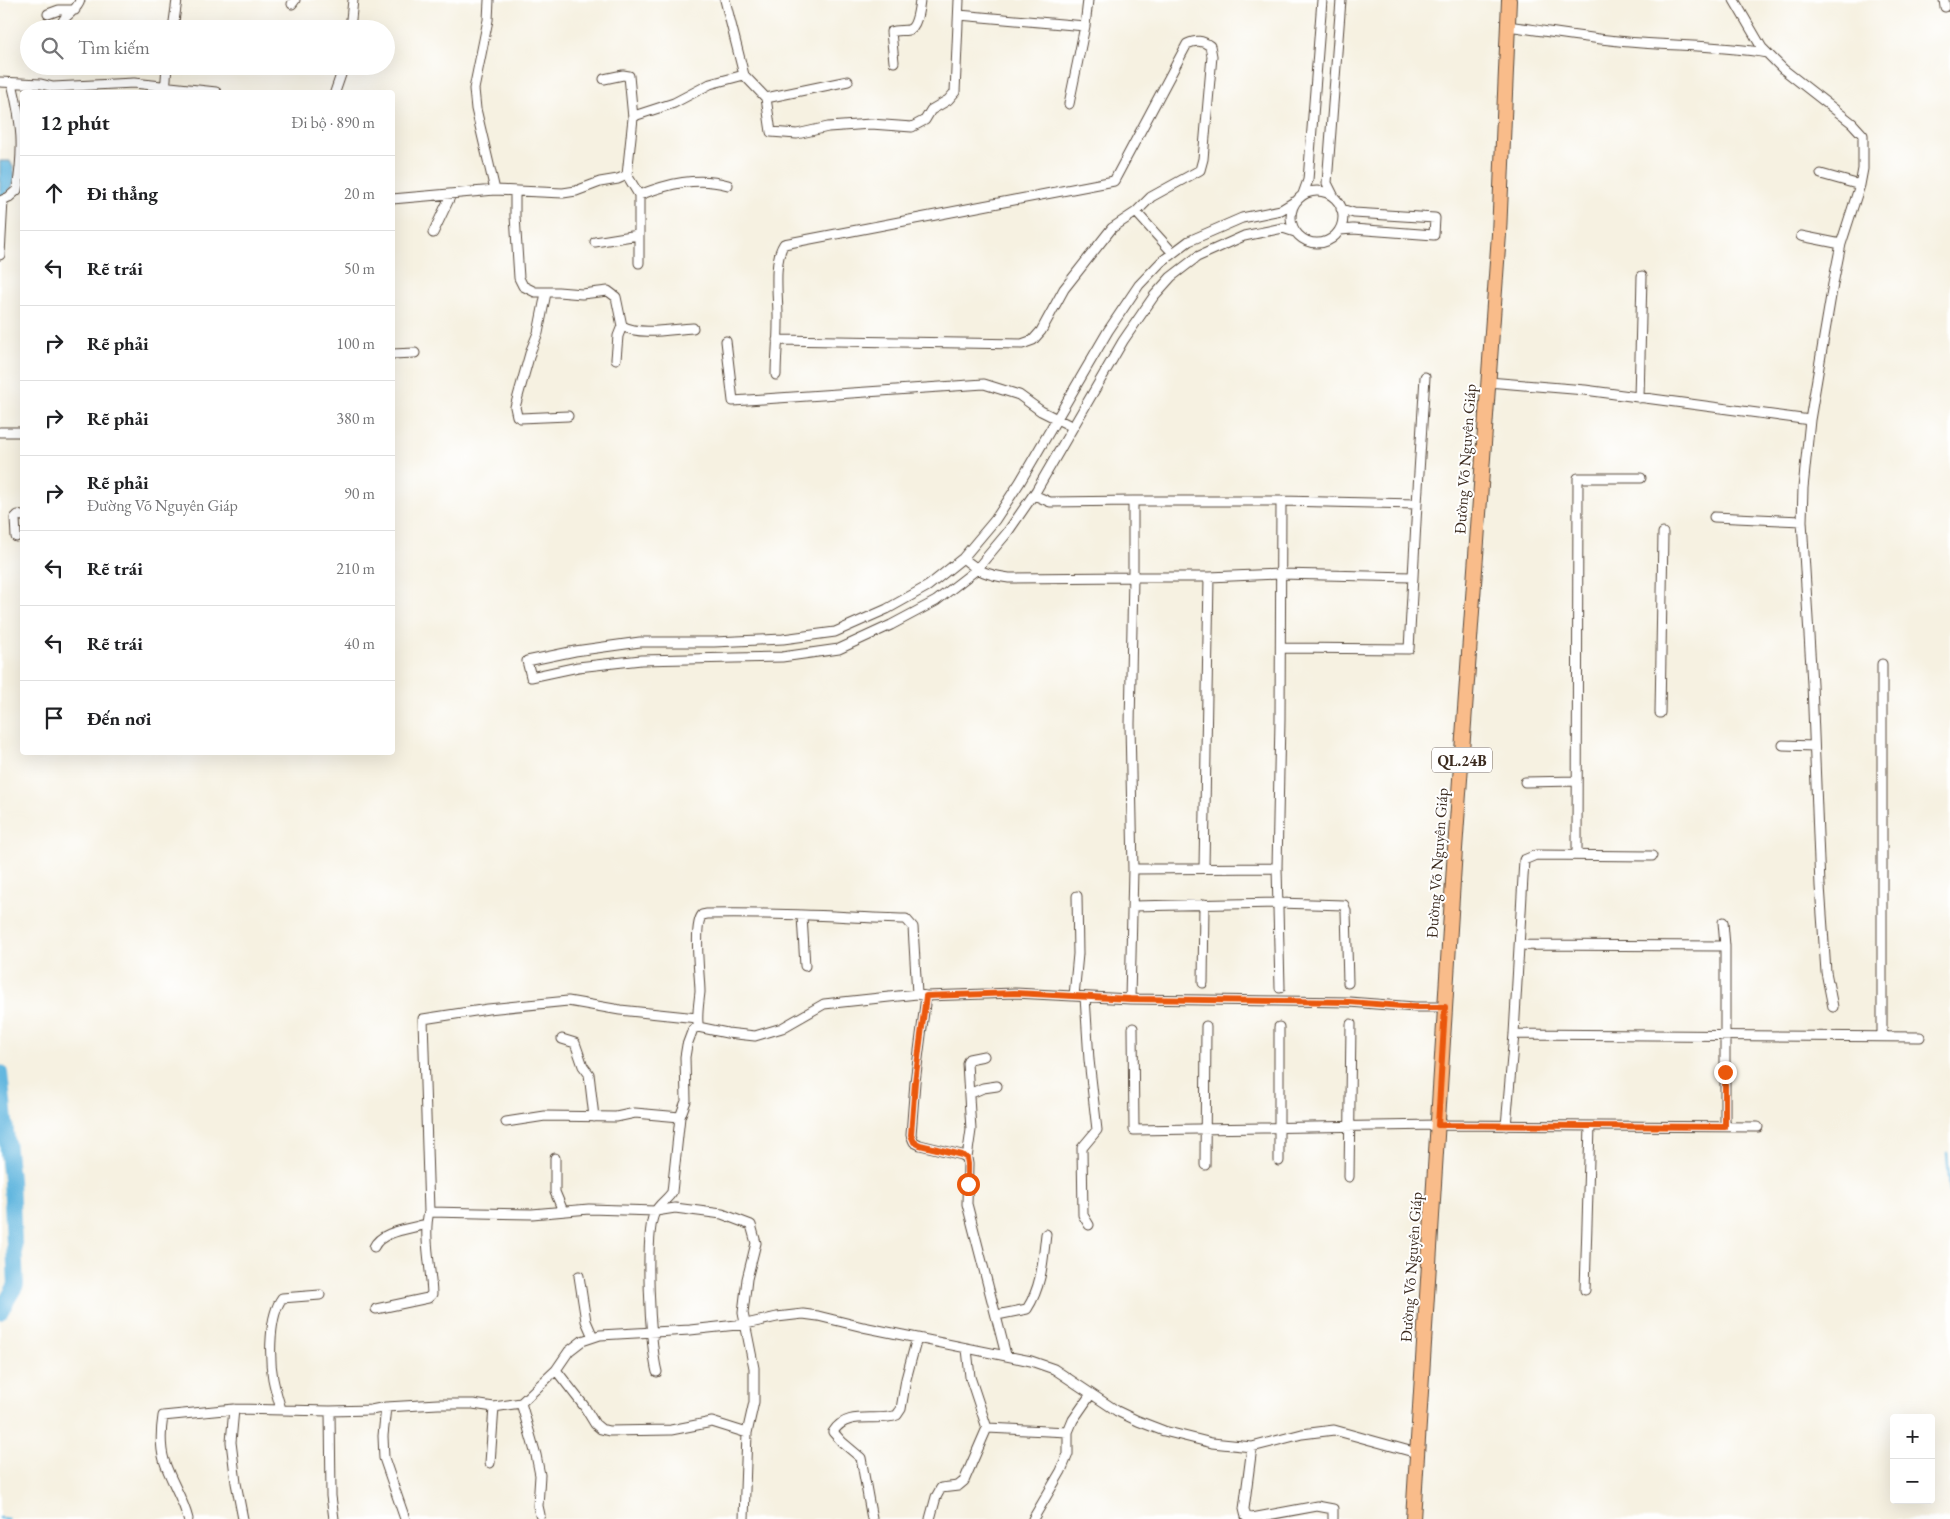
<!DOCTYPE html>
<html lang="vi">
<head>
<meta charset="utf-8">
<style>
	body { margin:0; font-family:"EB Garamond",serif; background:#f6f6f6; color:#202124 }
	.controls { position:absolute; right:15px; bottom:15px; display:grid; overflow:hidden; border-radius:5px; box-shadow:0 5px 20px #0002 }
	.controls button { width:45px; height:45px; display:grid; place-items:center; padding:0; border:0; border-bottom:1px solid #e0e0e0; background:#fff; color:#202124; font:25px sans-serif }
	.stop { position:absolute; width:15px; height:15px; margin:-11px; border:4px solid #ea580c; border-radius:50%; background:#fff }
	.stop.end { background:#ea580c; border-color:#fff; box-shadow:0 1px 5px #0008 }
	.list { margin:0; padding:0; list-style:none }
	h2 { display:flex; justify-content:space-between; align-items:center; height:65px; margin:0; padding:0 20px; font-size:21px }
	h2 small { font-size:16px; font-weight:400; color:#757577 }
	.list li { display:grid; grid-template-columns:32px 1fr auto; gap:15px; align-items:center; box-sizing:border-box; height:75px; padding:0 20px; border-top:1px solid #e0e0e0 }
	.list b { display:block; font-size:19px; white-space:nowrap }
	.list p { margin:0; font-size:16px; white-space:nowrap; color:#757577 }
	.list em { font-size:16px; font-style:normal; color:#757577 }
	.icon { flex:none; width:28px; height:28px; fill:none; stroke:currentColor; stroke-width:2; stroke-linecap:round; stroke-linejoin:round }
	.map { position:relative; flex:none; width:1950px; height:1519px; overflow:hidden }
	.search { position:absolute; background:#fff; box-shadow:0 5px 20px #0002; left:20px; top:20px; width:375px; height:55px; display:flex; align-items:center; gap:12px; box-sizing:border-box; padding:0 18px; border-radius:28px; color:#757577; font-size:19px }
	.panel { position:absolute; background:#fff; box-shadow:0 5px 20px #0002; left:20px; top:90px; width:375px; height:665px; border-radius:5px }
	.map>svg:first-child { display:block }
	.water { fill:#64b7df; stroke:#50707e }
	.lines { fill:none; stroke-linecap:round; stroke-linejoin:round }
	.stream { stroke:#64b7df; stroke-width:2.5 }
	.river { stroke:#64b7df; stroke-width:16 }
	.street-casing { stroke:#57483b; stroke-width:11 }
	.primary-casing { stroke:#57483b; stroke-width:16 }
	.street { stroke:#fff; stroke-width:9 }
	.primary { stroke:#f9bc8a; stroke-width:14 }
	.route { stroke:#ea580c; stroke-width:6 }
	.labels { text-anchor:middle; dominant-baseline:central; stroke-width:4; stroke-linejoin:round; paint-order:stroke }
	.shield { fill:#fff; stroke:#766a62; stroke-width:1 }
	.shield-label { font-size:15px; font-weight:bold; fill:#3b2a1e }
	.street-label { font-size:16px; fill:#3b2a1e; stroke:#fff }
</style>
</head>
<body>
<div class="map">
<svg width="1950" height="1519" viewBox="0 0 1950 1519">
	<rect width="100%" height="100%" fill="#fff"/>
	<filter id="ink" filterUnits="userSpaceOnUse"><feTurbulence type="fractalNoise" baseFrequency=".02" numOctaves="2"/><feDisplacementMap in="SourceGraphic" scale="10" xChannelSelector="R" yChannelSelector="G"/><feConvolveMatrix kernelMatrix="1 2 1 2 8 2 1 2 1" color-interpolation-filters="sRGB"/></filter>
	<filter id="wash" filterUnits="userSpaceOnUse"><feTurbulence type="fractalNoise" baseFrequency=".0096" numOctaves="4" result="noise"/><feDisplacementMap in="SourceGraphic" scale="20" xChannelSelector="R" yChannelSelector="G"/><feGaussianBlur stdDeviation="1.12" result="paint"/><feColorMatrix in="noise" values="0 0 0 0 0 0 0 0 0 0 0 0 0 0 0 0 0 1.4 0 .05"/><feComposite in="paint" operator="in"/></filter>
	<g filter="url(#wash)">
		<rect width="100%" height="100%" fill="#f6f1e1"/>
		<path class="water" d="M0,161H10C19,176 15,190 0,197Z"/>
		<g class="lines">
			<path class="stream" d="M1947,1153L1950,1192
				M0,1518L8,1519"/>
			<path class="river" d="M0,1073L11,1180L16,1285L0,1312"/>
		</g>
	</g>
	<g filter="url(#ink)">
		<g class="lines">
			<g class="street-casing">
				<path id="street" d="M489,0L488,20L474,89L476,109L495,190
					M725,0L744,75L766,98L771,132L797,134L828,127L871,124L912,127L925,120L931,110L948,100L955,92L959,0
					M1734,0L1762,48L1783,69L1852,123L1863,135V169L1860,185L1841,244L1833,284L1810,420L1803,488L1802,521L1812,684L1820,886L1826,972L1833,1007
					M1944,0L1945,7
					M292,4L295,0
					M48,14L59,10H75
					M959,15L1085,26
					M1508,26C1552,32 1596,40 1641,43C1684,46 1725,46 1767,53
					M61,29C61,14 77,13 80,0
					M173,29L177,0
					M350,29L353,0
					M894,62L891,32C897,30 902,31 908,30C917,28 919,8 920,0
					M604,79L623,75L629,76L633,118
					M0,82L41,84L53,87L134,83L216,92
					M165,92L167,66
					M335,92L344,66
					M766,98L848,81
					M1069,104L1085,26L1088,0
					M1821,174L1860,185
					M1291 217a26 26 0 1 1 52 0a26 26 0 1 1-52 0Z
					M515,192V216L519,278L523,286L535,292H558L582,294L608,291L616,297L622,326C642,336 671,329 693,328
					M1303,194L1308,180L1322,0
					M639,195C668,184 697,176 728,185
					M1334,197L1327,183L1341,0
					M392,199L495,190L563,193L576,191L600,182L618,179L627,175
					M0,201L9,197L17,190C24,148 22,124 12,83
					M1294,202L1281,210L1242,218L1189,241L1161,262L1139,285L1108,331L1020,482L995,520L963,558L928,586L887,609L835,632L783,639L714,642H640L575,651L527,661L531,677L578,667L641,660L782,657L839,649L891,625L936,601L976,570L1007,533L1036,491L1123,341L1154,296L1171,277L1197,257L1244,236L1283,228L1295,232
					M1136,212L1173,253
					M1340,230L1353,229L1434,235L1435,218L1354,213L1341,209
					M433,233L451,195
					M1801,236L1841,244
					M595,242L638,235
					M0,255L3,200
					M639,263V195L627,175L633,118L637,115L674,103L710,84L744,75
					M546,293L538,333L531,350L515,407L517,416L520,418L568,416
					M726,341L733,401L984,384L1019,395L1041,411L1073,427
					M392,354L415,353
					M616,359L618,336L622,326
					M776,375C776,358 778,341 778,324C779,302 772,262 784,244L1114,181L1187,44C1196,40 1202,40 1210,46L1212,56L1203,159L1200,170L1151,197L1136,212L1112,228L1064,289L1041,331L1033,340L1022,344L777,340
					M1488,382L1585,390L1810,420
					M1639,398L1642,276
					M0,432H22
					M1034,495L1050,502L1133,501
					M1714,517L1802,521
					M16,537L15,518L18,515L22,516
					M963,558C979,572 988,575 1009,578L1133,577L1130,724L1133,869L1130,999
					M1412,577L1280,574L1209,577H1133V501H1281L1417,504L1425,377
					M1281,648L1409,649L1417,504
					M1882,664V1036
					M1660,713L1663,533
					M1783,745L1814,746
					M1525,782L1577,781
					M1577,855L1578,478H1641
					M1204,868L1209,577
					M1133,869L1277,868
					M1132,906L1278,903L1344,905L1346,911L1348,983
					M802,916L805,966
					M1723,922L1725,946V1127
					M1519,945L1725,946
					M1203,983L1204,904
					M1280,988L1277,868L1280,720L1281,501
					M926,996L915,1082L911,1135L914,1142L920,1145L962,1155L967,1158L968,1164L967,1204L1006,1355
					M1074,996L1078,954L1077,896
					M1085,997L1089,1060L1097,1130L1082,1148L1083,1215L1089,1225
					M698,1023C697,1013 699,1002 700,992C700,976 693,926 702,915L707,914C773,912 840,917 906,919L913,927L917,994
					M1133,1028L1134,1130L1438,1125L1758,1127
					M1514,1034L1920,1037
					M562,1039L575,1043L583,1066L589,1074L594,1117
					M969,1094L983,1088L997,1086
					M506,1122L545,1116L616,1117L635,1113L680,1117
					M1506,1126L1514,1034L1524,860L1536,855L1652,856
					M555,1158V1192L563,1211
					M967,1158L971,1130L967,1063L969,1059L984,1056
					M1279,1161V1027
					M1205,1165L1206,1026
					M1349,1177L1351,1024
					M429,1212L532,1214L589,1209L656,1211L675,1208L722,1214L751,1225L756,1243L747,1279L743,1313L754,1368V1402L747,1433L744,1519
					M374,1247C381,1231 410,1229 426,1224
					M579,1276L586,1321L593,1337
					M1585,1290L1590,1126
					M376,1309L428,1298L432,1294C431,1268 423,1234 429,1212L423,1019L488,1009L568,1001L620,1010L697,1018
					M997,1315L1027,1309C1042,1286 1043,1260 1046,1234
					M556,1370L584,1406L595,1424L601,1429L609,1431L671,1430L712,1422L747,1433
					M657,1372C650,1347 644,1232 655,1212C659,1204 668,1199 672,1192L680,1117L686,1101L685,1057L687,1045L693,1029L698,1027L727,1033L755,1036L782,1028L824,1004L917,994L926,996L1015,993L1130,999L1349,1002L1415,1007H1445
					M521,1403L536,1455L540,1475L538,1506L540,1515
					M386,1407L383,1436L384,1458L405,1519
					M234,1409L231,1442L236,1483L243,1519
					M281,1409C278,1399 275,1389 273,1379C269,1357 269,1316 282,1298L320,1295
					M330,1411L331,1496L334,1519
					M987,1428L1068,1432
					M1252,1447L1244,1509L1246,1517L1252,1518L1317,1506L1333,1509V1519
					M490,1463L494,1407
					M188,1519C183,1498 170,1480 164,1460C160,1446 161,1429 163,1416L234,1409L330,1411L371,1410L386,1407L438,1404H473L494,1407L521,1403L556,1370L569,1351L582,1341L600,1335L690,1330L746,1324L777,1317L803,1314L818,1316L863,1327L1031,1361L1054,1369L1117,1411L1138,1421L1164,1431L1212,1443L1252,1447L1302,1434L1334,1430L1417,1453
					M872,1519L861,1458L842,1442L833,1432C847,1409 877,1423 897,1415L901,1409L906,1379L917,1338
					M930,1519L936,1497L941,1488L958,1486L964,1481L987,1428L970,1377L967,1349
					M1033,1519L1061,1471L1068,1454V1432L1073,1420L1091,1394"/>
			</g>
			<g class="primary-casing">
				<path id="primary" d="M1413,1519L1455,849L1499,234L1509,0"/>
			</g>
			<use href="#street" class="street"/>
			<use href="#primary" class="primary"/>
		</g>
	</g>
	<g class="lines" filter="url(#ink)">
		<path class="route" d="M968,1184V1164L967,1158L962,1155L920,1145L914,1142L911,1135L915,1082L926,996L1015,993L1130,999L1349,1002L1416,1007H1445L1438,1125L1725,1127V1072"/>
	</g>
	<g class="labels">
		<rect class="shield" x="1432" y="747.5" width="60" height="25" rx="4"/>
		<g class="shield-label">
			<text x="1462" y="760">QL.24B</text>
		</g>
		<g class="street-label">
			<text transform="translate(1465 459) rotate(-86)">Đường Võ Nguyên Giáp</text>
			<text transform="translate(1437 863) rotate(-86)">Đường Võ Nguyên Giáp</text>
			<text transform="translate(1411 1267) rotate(-86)">Đường Võ Nguyên Giáp</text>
		</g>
	</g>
</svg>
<div class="controls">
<button>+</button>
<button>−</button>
</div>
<div class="stop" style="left:968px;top:1184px"></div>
<div class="stop end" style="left:1725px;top:1072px"></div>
<div class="search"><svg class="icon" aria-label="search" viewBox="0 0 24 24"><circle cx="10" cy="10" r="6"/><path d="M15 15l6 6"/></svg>Tìm kiếm</div>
<section class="panel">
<h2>12 phút<small>Đi bộ · 890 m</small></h2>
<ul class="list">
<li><svg class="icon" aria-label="ahead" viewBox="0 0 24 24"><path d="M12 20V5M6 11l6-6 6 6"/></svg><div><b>Đi thẳng</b></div><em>20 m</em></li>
<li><svg class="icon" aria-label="left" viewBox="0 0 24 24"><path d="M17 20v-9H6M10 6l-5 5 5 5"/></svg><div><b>Rẽ trái</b></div><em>50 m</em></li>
<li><svg class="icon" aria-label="right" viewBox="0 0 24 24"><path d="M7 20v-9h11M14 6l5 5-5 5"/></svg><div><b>Rẽ phải</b></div><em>100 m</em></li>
<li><svg class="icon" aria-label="right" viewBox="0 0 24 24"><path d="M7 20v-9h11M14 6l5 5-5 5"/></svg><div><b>Rẽ phải</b></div><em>380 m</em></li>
<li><svg class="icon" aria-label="right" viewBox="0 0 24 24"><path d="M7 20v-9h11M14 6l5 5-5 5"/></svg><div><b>Rẽ phải</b><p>Đường Võ Nguyên Giáp</p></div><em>90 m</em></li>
<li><svg class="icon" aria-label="left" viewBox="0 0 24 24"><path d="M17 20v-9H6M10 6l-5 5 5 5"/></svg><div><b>Rẽ trái</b></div><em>210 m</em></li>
<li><svg class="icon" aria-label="left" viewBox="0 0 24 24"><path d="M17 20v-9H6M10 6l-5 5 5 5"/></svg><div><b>Rẽ trái</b></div><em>40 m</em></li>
<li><svg class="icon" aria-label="arrive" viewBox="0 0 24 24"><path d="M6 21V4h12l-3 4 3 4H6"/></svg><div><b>Đến nơi</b></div></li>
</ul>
</section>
</div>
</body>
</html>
